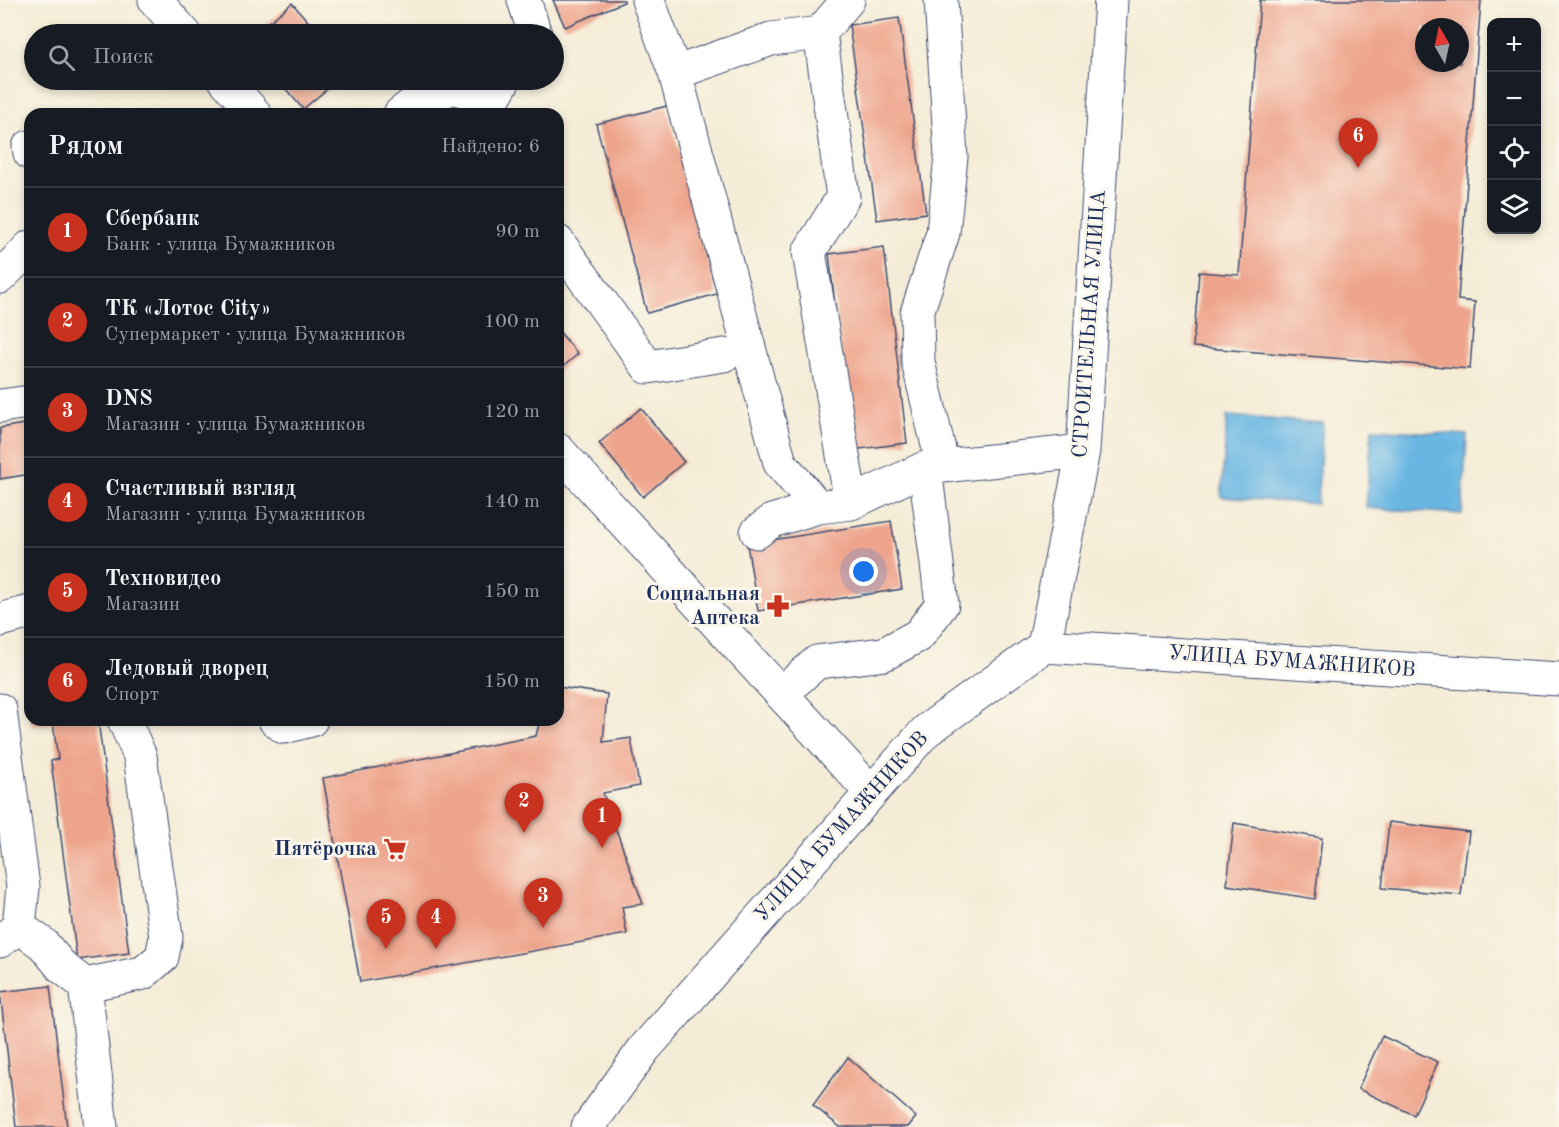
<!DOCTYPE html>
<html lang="ru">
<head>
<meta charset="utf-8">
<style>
	body { margin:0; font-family:"Old Standard TT",serif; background:#242831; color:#f1f3f6 }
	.controls { position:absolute; right:18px; top:18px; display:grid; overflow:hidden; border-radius:12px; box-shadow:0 3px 9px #0003 }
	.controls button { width:54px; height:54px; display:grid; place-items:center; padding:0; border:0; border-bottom:2px solid #363941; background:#171b24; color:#f1f3f6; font:30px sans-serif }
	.compass { position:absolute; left:1415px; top:18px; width:54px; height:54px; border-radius:50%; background:#171b24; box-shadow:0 3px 9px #0003; rotate:351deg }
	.you { position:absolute; left:864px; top:572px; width:21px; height:21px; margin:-15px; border:4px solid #fff; border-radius:50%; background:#1a73e8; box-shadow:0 0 0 9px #1a73e833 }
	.badge { display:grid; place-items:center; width:39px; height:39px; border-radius:50%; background:#c8321e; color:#fff; font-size:20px; font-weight:700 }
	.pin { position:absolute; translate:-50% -50px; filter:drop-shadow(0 2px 3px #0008) }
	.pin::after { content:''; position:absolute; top:32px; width:21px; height:18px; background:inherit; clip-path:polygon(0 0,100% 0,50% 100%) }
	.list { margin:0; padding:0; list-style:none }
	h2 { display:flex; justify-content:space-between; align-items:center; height:78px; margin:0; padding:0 24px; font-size:26px }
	h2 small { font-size:20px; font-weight:400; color:#9ea1a6 }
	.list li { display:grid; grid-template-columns:39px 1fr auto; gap:18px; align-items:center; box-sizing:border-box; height:90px; padding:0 24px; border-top:2px solid #363941 }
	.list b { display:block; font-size:22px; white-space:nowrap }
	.list p { margin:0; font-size:20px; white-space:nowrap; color:#9ea1a6 }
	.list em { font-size:20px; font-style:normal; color:#9ea1a6 }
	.icon { flex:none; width:33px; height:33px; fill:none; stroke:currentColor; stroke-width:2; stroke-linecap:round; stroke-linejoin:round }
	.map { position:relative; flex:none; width:1559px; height:1127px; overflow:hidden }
	.search { position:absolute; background:#171b24; box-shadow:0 3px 9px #0003; left:24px; top:24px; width:540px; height:66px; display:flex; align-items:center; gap:15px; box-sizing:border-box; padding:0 21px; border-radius:33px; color:#9ea1a6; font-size:22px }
	.panel { position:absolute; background:#171b24; box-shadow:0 3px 9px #0003; left:24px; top:108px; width:540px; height:618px; border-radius:18px }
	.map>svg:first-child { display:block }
	.water { fill:#68b6e2; stroke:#4272a0; stroke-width:1.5 }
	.building { fill:#eea48c; fill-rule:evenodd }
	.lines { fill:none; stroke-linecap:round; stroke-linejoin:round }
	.minor-casing { stroke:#3c4b70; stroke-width:35 }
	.minor { stroke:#fff; stroke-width:33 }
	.labels { text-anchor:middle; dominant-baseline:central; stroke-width:6; stroke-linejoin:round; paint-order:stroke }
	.street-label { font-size:21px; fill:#1b2f5e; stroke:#fbf7ec }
	.poi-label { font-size:21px; font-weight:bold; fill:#1b2f5e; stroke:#fbf7ec; text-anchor:end }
</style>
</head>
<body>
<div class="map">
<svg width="1559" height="1127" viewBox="0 0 1559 1127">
	<rect width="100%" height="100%" fill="#fbf7ec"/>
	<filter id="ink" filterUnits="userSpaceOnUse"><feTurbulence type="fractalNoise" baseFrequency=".0167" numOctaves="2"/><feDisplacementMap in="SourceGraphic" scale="12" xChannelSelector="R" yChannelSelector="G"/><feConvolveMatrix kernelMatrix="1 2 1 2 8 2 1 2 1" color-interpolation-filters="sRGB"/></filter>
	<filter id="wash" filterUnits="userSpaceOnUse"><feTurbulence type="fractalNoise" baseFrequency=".008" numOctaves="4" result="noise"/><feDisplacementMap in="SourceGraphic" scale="24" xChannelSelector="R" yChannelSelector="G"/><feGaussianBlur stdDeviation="1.35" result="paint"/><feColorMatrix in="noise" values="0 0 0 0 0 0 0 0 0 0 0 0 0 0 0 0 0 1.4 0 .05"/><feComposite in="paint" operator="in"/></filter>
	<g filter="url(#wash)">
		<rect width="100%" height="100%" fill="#f4ecd6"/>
		<path class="water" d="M1227,416L1323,423L1317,504L1221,497Z
			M1372,429L1467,435L1462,514L1366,508Z"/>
		<g id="blocks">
			<path class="building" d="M553,0H624V2L565,27Z
				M1260,0H1481L1458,300L1475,302L1470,369L1193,347L1199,272L1239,275ZM1424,27H1460V63H1424Z
				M292,3L319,34H255Z
				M899,18L926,213L877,220L849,25Z
				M278,80H338L303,109Z
				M667,106L717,294L647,313L596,124Z
				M884,247L907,443L852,450L829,254Z
				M558,330L578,354L558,371Z
				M641,408L684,462L643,497L599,443Z
				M30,423V474L0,479V428Z
				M891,521L902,589L758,611L747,544Z
				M26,683H30V702H29Z
				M558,687L607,694L603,742L631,738L639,786L603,793L643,904L622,907L627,934L360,982L323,778L536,736L540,720H558Z
				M31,720H98L129,953L77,960L51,761L58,759L53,723L32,726Z
				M1389,822L1469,832L1461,895L1382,888Z
				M1234,823L1322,838L1315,899L1227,885Z
				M50,986L67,1127H16L0,992Z
				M1382,1036L1438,1062L1414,1115L1358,1089Z
				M848,1057L916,1117L908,1127H840L813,1105Z"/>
		</g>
	</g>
	<g filter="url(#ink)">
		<use href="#blocks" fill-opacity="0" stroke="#3c4b70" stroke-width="1.5"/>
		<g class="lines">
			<g class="minor-casing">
				<path id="minor" d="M155,0L185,34
					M524,0L535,34
					M648,0L675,73L780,463L818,507
					M848,0L820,33L843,197L809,252L851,503
					M941,0L951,157L943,233L917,313L918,362L943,466
					M675,73L771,39L820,33
					M225,80L255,114
					M400,114L414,103L454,87L492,101L504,80
					M29,147L30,153
					M558,242L648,367L724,355
					M0,277L30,247
					M0,406L30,402
					M558,450L871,792
					M757,532L772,521L818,507L851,503L925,468
					M0,620L30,612
					M1044,646L1083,451L1111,0
					M781,694L817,662L884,654L919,635L942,604L925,468L1083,451
					M0,710L23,887L19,927L0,941
					M275,720L284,727L311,720
					M19,927L43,944L62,967L85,985
					M101,1127L85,985L143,973L162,957L166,937L140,756L124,720
					M588,1127L644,1049L926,731L1044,646L1559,679"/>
			</g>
			<use href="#minor" class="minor"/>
		</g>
	</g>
	<defs>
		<g id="pharmacy-bare" transform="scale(1.8)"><path d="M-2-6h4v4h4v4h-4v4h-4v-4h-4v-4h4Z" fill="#c8321e" stroke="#fbf7ec" stroke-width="2.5" paint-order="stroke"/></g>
		<g id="supermarket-bare" transform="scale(1.8)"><path d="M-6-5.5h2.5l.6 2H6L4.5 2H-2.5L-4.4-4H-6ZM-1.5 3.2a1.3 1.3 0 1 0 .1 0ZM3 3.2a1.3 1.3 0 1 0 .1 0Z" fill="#c8321e" stroke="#fbf7ec" stroke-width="2.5" paint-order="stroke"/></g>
	</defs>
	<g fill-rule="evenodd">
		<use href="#pharmacy-bare" x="778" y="606"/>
		<use href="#supermarket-bare" x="395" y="849"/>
	</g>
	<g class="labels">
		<g class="street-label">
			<text transform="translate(1090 324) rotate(-86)">СТРОИТЕЛЬНАЯ УЛИЦА</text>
			<text transform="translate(1292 662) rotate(4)">УЛИЦА БУМАЖНИКОВ</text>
			<text transform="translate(842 827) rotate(-48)">УЛИЦА БУМАЖНИКОВ</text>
		</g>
		<g class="poi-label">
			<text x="760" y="594">Социальная<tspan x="760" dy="24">Аптека</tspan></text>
			<text x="377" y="849">Пятёрочка</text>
		</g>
	</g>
</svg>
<div class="controls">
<button>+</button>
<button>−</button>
<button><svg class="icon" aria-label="locate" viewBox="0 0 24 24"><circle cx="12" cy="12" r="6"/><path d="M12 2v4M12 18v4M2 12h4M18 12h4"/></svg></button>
<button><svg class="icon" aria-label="layers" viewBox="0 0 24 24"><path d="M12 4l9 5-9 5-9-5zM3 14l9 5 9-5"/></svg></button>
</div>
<svg class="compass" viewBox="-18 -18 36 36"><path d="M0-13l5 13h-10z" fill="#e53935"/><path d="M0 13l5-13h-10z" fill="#9ea1a6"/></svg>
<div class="you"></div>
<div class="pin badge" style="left:602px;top:848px">1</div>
<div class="pin badge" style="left:524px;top:833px">2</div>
<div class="pin badge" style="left:543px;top:928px">3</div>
<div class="pin badge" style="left:436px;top:949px">4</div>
<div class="pin badge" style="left:386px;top:949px">5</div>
<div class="pin badge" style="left:1358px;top:168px">6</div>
<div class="search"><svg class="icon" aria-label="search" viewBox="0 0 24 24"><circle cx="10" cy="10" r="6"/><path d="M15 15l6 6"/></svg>Поиск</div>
<section class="panel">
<h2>Рядом<small>Найдено: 6</small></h2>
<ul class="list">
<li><span class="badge">1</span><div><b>Сбербанк</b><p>Банк · улица Бумажников</p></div><em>90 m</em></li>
<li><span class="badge">2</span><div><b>ТК «Лотос City»</b><p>Супермаркет · улица Бумажников</p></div><em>100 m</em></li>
<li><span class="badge">3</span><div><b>DNS</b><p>Магазин · улица Бумажников</p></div><em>120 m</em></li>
<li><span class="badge">4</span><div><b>Счастливый взгляд</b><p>Магазин · улица Бумажников</p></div><em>140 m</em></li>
<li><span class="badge">5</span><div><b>Техновидео</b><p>Магазин</p></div><em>150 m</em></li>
<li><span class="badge">6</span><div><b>Ледовый дворец</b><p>Спорт</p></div><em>150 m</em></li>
</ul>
</section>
</div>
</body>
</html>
